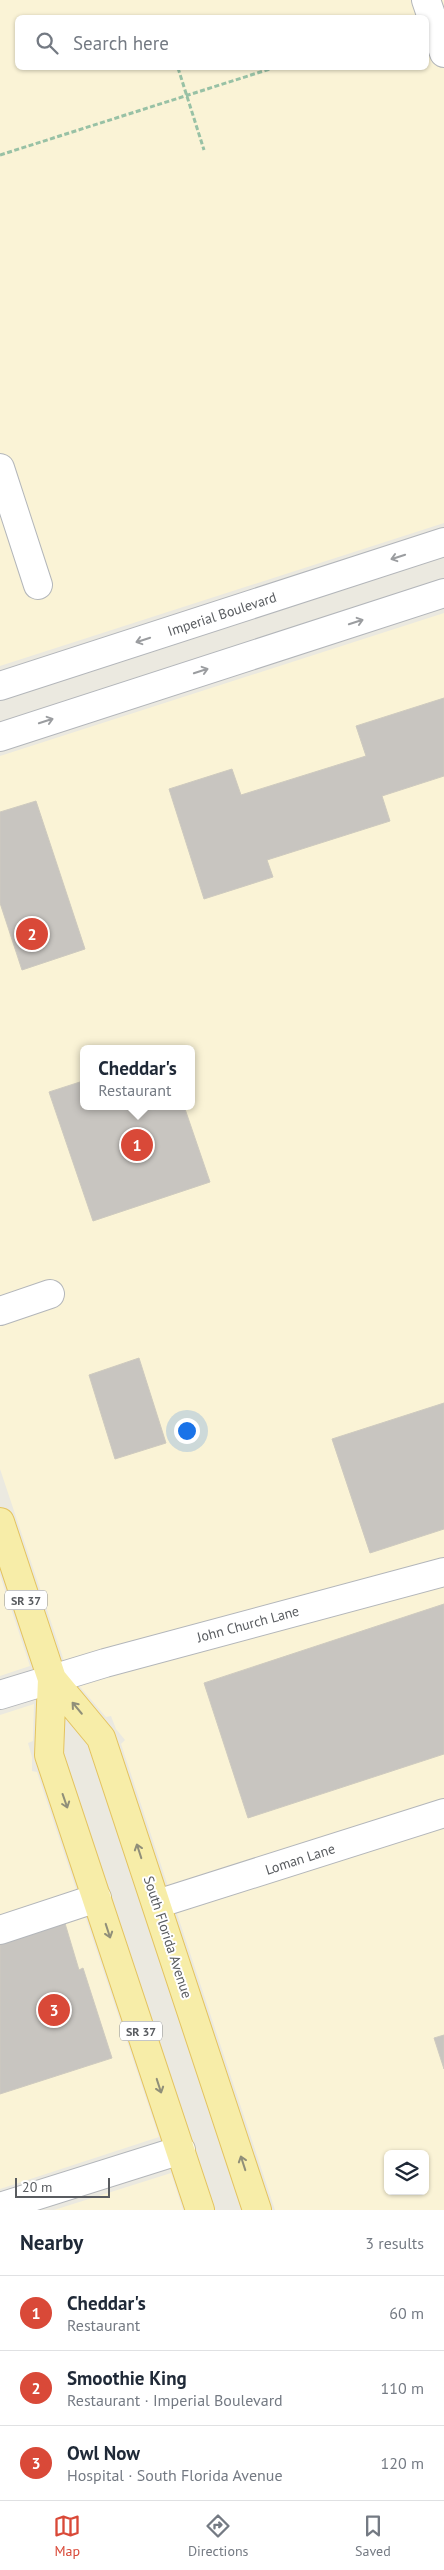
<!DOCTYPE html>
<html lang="en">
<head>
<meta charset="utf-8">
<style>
	body { margin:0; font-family:"PT Sans",sans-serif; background:#f6f6f7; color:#1f2937 }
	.controls { position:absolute; right:15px; bottom:15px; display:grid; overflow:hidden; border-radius:8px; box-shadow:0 1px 4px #0004 }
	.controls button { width:45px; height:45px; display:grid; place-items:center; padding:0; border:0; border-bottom:1px solid #e0e1e3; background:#fff; color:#1f2937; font:25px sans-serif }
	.scale { position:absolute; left:15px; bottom:12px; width:95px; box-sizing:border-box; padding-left:5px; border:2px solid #595c60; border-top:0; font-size:14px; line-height:18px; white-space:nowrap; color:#595c60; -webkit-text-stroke:4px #fff; paint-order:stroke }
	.you { position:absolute; left:186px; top:1430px; width:18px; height:18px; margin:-12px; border:4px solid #fff; border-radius:50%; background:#1a73e8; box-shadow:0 0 0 8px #1a73e833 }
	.badge { display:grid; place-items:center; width:32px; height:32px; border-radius:50%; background:#d94938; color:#fff; font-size:16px; font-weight:700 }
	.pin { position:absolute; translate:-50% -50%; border:2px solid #fff; box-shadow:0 1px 5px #0006 }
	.popup { position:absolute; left:80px; top:1045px; width:115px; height:65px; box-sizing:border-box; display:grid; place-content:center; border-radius:8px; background:#fff; filter:drop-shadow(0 1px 4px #0005); font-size:16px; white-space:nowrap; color:#747a83 }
	.popup b { font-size:19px; color:#1f2937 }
	.popup::after { content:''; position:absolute; left:50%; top:100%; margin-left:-10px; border:10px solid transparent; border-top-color:#fff }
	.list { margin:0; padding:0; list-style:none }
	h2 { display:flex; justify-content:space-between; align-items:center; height:65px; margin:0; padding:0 20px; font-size:21px }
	h2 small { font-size:16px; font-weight:400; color:#747a83 }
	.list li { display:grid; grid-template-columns:32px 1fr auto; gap:15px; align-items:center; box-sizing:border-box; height:75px; padding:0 20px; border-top:1px solid #e0e1e3 }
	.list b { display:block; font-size:19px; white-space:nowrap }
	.list p { margin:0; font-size:16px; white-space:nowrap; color:#747a83 }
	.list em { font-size:16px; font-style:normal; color:#747a83 }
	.icon { flex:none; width:28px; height:28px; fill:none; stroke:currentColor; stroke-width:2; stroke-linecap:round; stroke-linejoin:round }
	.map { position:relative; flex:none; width:444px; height:2210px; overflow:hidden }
	.search { position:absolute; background:#fff; box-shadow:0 1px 4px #0004; left:15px; right:15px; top:15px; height:55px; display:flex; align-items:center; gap:12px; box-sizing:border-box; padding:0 18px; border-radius:8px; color:#747a83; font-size:19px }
	.sheet { height:290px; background:#fff }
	nav { display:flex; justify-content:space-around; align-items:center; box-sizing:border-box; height:70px; border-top:1px solid #e0e1e3; background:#fff; font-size:14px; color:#747a83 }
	nav a { display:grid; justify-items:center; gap:2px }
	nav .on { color:#d94938 }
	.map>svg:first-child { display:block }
	.commercial { fill:#faf3d6; fill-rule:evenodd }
	.building { fill:#c8c5c0; stroke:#cecabf }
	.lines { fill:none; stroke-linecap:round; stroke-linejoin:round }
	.minor-casing { stroke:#b3b6ba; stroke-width:30 }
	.major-casing { stroke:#e4c35f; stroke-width:30 }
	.path { stroke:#98c1a5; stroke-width:3; stroke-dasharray:5 2.5; stroke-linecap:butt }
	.minor { stroke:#fff; stroke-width:28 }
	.major { stroke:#f7eda8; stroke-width:28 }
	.oneway { stroke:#9b9da0 }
	.oneway2 { stroke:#908f79 }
	.labels { text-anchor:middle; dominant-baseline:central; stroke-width:4; stroke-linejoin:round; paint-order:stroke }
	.shield { fill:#fff; stroke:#8b8d90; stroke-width:1 }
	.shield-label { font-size:12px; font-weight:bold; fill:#595c60 }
	.street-label { font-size:14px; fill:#595c60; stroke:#fff }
</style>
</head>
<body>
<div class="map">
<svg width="444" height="2210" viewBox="0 0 444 2210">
	<rect width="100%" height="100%" fill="#ebe9e0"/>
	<path class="commercial" d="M0,0H444V523L0,666ZM18,18H426V68H18Z
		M444,613V2210H275L121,1744L125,1740L116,1729L111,1716L106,1717L68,1673L0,1469V756ZM83,1049H191V1106H83ZM388,2154H425V2191H388Z
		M0,1575L30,1666L0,1676Z
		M34,1704L33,1741L28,1743L32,1757V1771L37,1772L159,2137L0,2189V1715Z
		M171,2173L183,2210H54Z"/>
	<path class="building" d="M444,698V776L382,796L390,821L267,860L273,877L204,899L169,789L232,769L241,795L366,756L356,726Z
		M36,801L85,949L22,970L0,903V812Z
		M83,1081V1106H184L210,1182L93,1221L49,1092Z
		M139,1358L166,1443L115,1459L89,1375Z
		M444,1403V1529L370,1553L332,1439Z
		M444,1604V1754L248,1818L204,1683Z
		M64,1920L79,1970L83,1968L112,2058L0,2094V1940Z
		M444,2035V2069L434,2038Z"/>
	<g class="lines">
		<g class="minor-casing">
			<path id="minor" d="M426,0L444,53
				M0,468L38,585
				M0,686L444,542
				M0,737L444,593
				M0,1311L50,1294
				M0,1695L105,1663L444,1572
				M157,1904L444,1813
				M0,1930L97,1898
				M0,2207L181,2150"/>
		</g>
		<g class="major-casing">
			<path id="major" d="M0,1522L52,1679L49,1755L200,2210
				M52,1679L101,1738L257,2210"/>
		</g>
		<path class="path" d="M178,68L204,150
			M0,155L273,68"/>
		<use href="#minor" class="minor"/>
		<use href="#major" class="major"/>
	</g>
	<defs><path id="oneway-shaft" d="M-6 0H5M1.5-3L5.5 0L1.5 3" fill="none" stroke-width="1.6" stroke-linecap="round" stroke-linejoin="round" transform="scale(1.25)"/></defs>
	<g class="oneway">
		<use href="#oneway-shaft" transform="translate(398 557) rotate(162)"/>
		<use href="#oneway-shaft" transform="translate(356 622) rotate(-18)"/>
		<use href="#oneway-shaft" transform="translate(143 640) rotate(162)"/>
		<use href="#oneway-shaft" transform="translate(201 671) rotate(-18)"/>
		<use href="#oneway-shaft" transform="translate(46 721) rotate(-18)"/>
	</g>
	<g class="oneway2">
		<use href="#oneway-shaft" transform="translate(77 1708) rotate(-130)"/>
		<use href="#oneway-shaft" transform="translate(65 1801) rotate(71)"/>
		<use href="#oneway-shaft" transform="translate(139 1851) rotate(-108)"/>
		<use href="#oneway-shaft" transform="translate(108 1931) rotate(72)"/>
		<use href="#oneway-shaft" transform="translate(159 2086) rotate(72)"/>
		<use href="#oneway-shaft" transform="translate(243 2163) rotate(-108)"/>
	</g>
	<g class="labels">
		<g class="shield">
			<rect x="5" y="1590.5" width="42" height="19" rx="4"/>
			<rect x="120" y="2021.5" width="42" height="19" rx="4"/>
		</g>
		<g class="shield-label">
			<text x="26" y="1600">SR 37</text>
			<text x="141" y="2031">SR 37</text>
		</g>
		<g class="street-label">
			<text transform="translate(222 614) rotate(-18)">Imperial Boulevard</text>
			<text transform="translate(248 1624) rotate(-15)">John Church Lane</text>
			<text transform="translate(300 1859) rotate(-18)">Loman Lane</text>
			<text transform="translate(168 1937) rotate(72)">South Florida Avenue</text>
		</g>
	</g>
</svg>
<div class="controls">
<button><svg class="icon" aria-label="layers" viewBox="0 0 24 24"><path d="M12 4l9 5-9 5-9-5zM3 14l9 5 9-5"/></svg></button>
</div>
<div class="scale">20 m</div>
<div class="you"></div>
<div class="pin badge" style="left:137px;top:1145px">1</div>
<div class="popup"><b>Cheddar's</b>Restaurant</div>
<div class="pin badge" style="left:32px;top:934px">2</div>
<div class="pin badge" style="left:54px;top:2010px">3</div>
<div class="search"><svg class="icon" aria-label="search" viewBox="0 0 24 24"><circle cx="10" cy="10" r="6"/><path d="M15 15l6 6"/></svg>Search here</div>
</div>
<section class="sheet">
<h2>Nearby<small>3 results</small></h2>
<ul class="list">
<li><span class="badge">1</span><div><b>Cheddar's</b><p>Restaurant</p></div><em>60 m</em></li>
<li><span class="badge">2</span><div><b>Smoothie King</b><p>Restaurant · Imperial Boulevard</p></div><em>110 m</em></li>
<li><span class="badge">3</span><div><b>Owl Now</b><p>Hospital · South Florida Avenue</p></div><em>120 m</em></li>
</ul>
</section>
<nav>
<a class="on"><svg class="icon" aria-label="map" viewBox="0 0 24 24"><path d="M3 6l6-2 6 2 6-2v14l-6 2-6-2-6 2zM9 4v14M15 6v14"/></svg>Map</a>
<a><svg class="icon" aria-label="directions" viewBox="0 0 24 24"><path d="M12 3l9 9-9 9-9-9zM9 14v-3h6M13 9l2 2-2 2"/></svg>Directions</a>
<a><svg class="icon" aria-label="saved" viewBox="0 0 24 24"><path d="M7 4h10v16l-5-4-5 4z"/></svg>Saved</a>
</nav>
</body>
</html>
